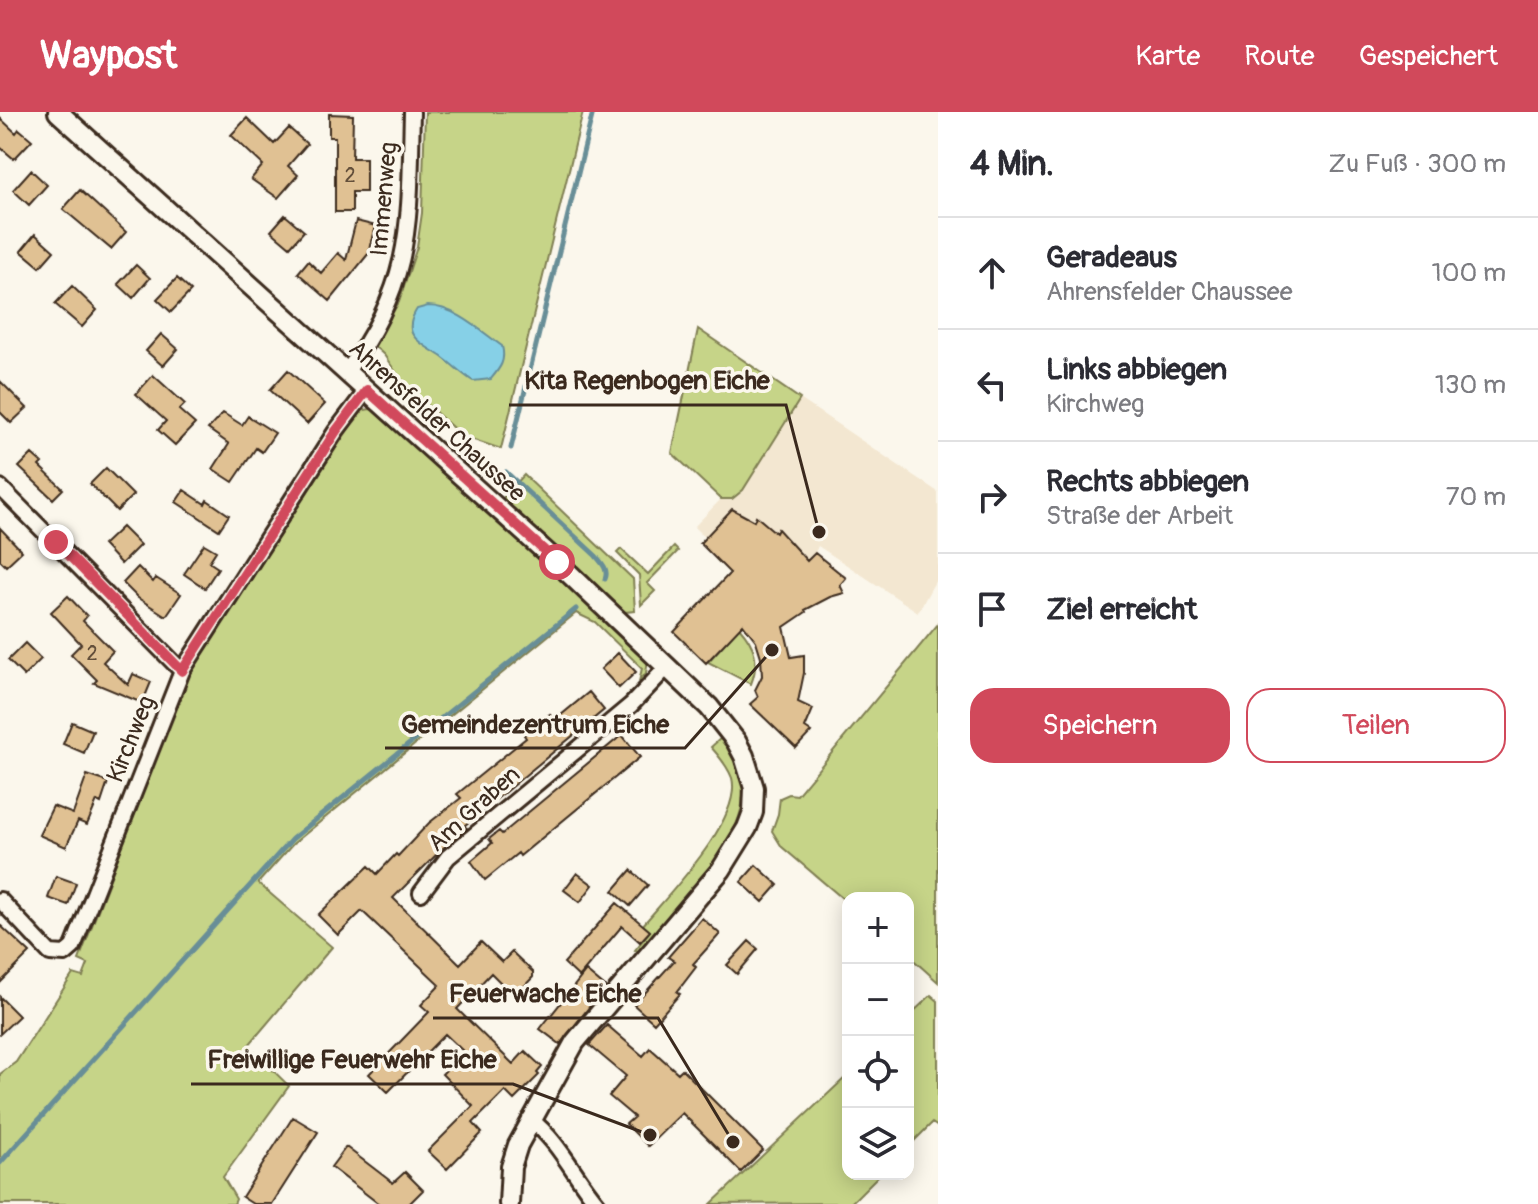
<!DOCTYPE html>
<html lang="de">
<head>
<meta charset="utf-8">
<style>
	body { margin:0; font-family:Pangolin,sans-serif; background:#f7f7f7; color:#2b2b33 }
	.controls { position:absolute; right:24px; bottom:24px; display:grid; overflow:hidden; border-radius:16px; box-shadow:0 4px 20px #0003 }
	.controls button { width:72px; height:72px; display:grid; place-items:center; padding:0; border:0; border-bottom:2px solid #e1e1e2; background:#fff; color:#2b2b33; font:40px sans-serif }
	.stop { position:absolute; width:24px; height:24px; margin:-18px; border:6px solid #d1495b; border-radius:50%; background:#fff }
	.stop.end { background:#d1495b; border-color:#fff; box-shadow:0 2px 8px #0008 }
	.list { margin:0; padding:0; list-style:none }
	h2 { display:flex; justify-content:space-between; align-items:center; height:104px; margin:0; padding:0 32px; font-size:34px }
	h2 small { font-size:26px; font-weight:400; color:#7c7c81 }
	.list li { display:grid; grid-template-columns:52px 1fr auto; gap:24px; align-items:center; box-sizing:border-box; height:112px; padding:0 32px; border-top:2px solid #e1e1e2 }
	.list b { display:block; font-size:30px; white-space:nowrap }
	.list p { margin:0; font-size:26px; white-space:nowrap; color:#7c7c81 }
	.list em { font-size:26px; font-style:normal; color:#7c7c81 }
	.actions { display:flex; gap:16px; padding:24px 32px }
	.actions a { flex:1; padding:18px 0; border:2px solid #d1495b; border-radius:24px; text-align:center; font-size:28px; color:#d1495b }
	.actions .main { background:#d1495b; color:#fff }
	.icon { flex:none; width:44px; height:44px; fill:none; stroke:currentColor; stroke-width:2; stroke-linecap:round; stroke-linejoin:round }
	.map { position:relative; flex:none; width:938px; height:1092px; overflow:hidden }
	header { display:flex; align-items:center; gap:48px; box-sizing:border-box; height:112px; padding:0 40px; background:#d1495b; color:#fff }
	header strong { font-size:38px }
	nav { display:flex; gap:44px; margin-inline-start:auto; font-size:28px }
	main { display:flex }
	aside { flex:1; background:#fff }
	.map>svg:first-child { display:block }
	.built { fill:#f3e7d1 }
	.green { fill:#c6d488; stroke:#807f53; stroke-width:2 }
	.water { fill:#86d0e7; stroke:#688e97; stroke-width:2 }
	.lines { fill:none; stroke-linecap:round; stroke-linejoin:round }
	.stream { stroke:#688e97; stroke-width:5 }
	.building { fill:#e0c193; stroke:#3b2a1e; stroke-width:2 }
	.minor-casing { stroke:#3b2a1e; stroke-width:20 }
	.secondary-casing { stroke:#3b2a1e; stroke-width:24 }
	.minor { stroke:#fbf7ec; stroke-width:14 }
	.secondary { stroke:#fbf7ec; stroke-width:18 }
	.route { stroke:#d1495b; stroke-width:10 }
	.labels { text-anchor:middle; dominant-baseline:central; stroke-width:7; stroke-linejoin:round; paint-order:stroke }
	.number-label { font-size:20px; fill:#64503b }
	.street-label { font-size:24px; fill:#3b2a1e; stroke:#fbf7ec }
	.leader { fill:none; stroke:#3b2a1e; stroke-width:3 }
	.callout-dot { fill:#3b2a1e; stroke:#fbf7ec; stroke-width:3 }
	.callout-label { font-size:26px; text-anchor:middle; font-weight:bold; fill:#3b2a1e; stroke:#fbf7ec; stroke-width:7; stroke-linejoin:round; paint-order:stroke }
</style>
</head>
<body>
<header>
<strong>Waypost</strong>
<nav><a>Karte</a><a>Route</a><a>Gespeichert</a></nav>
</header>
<main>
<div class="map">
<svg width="938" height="1092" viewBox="0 0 938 1092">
	<rect width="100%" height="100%" fill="#fbf7ec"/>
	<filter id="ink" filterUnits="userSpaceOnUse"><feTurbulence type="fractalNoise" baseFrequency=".0125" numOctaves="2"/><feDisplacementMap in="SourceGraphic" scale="16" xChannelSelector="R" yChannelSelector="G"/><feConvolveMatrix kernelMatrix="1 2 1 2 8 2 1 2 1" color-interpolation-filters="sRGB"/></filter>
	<g filter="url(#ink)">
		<path class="built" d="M800,287L938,380V464L918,500L818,434L815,441L758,500L755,499L706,551L674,520L716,476L724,483L737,469L700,431L704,425L694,415L721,387L743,378Z"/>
		<path class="green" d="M425,0H583L501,337L462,324L404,272L384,243L373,233L399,190L417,135L422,101Z
			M698,217L800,287L743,378L732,387H721L672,341Z
			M370,297L377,298L648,548L646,561L639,570L642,556L595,510L576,501L293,732L258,771L332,835L248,934L289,974L223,1065L236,1087L234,1092H0V962L16,950L73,862L83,865L88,852L79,848L186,568L360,299Z
			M524,363L633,467L635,499L625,500L501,388Z
			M674,435L678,439L647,471L655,479L641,493L639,463L617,441L621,437L648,462Z
			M938,512V870L908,843V786H848V791L782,735L772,719L778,702L780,686L789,682L797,683Z
			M739,515C755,533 760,549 751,572L708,550Z
			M722,625C732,643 743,661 743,682C744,731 671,804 640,840L635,838L650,819L643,813C668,783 743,707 732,666C728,655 719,644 711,635Z
			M931,883L938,889V1015L932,1011L908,1035V905Z
			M848,963V1062H880L851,1091L711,1092Z"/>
		<path class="water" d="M428,194C454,194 481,219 502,234C506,249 500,256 491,267L473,269C462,262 453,253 442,245C423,232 399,225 417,197Z"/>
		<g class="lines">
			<path class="stream" d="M511,336L593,0
				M506,360L596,444C602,451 609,458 605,467
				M0,1051L292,727L576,497"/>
		</g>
		<path class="building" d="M329,2L353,3L352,46H366V80H352V100H335V25H329Z
			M0,6L16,21L19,17L32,28L14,47L0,35Z
			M247,6L274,32L289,16L307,32L288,54L298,63L278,86L251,67L263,53L231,23Z
			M31,58L47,73L29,93L13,78Z
			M80,78L126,120L111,137L63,97Z
			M285,103L304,119L290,135L271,119Z
			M356,109L376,114L369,141L330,189L298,161L308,149L321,161L338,141L346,148Z
			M35,122L54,139L40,155L21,139Z
			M136,153L150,166L133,186L118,172Z
			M177,166L191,179L171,200L157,187Z
			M72,174L97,198L82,215L55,192Z
			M161,222L178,237L163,254L146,239Z
			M288,258L325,292L307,312L270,278Z
			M153,263L185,292L179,298L195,312L175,333L158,318L166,309L136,282Z
			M0,269L27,296L11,311L0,300Z
			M223,301L242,313L248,304L275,321L262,340L256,336L233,370L213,357L229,332L208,317Z
			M32,342L42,351L39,354L63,377L53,387L19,355Z
			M106,356L133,383L117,399L90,372Z
			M184,378L205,392L207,388L229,403L219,418L176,390Z
			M732,397L754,409L756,404L776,421L778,417L807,449L815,441L846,466L840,473L844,481L830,485L805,498L806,500L784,515L791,545L804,543V561L798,590L813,597L805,616L811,620L796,636L750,592L758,585L755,578L762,564L761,545L756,529L743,512L706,551L674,520L730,461L700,431Z
			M122,415L140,433L121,452L103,433Z
			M0,416L22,439L6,454L0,448Z
			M204,432L216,439L209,450L218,456L205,476L184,462Z
			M138,455L153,470L156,466L181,482L166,504L138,486L123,471Z
			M68,484L87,504L83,509L113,539L103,550L128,573L133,562L151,570L144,587L147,593L94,571L97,568L71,542L81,532L51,500Z
			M25,531L41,547L24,564L8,548Z
			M618,541L636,560L619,576L601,557Z
			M589,580L604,598L464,714L467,716L441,738L393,786L460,852L481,830L502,850L512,840L533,860V865L517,882H512L491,861L457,897L513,952L525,939L542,955L537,961L539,963L514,988L505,979L473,1011L482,1021L447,1057L428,1039L473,994L442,962L464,940L445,922L388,980L369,962L429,900L421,893L440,873L362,799L338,823L318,803L369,754L377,762L396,742L398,744L429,711L461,686L457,682L526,626L524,623L550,602L555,608Z
			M72,610L93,619L84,641L63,632Z
			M622,623L640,645L520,744L518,741L485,768L471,749L492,731L489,727L499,719L502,722Z
			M87,663L108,670L101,691L97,689L87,713L78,709L66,735L39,723L53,694L73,702Z
			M756,753L778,773L763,790L741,770Z
			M631,758L648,773L630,794L613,779Z
			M577,761L593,773L580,790L564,778Z
			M56,764L76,771L68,793L48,786Z
			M617,791L650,819L640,830L622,814L579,865L564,851Z
			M702,806L720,822L693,852L696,855L677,880L680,882L654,911L634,893L674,849L668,845Z
			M0,813L30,841L0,871Z
			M749,829L758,837L737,862L727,853Z
			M586,859L605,875L560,932L540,917Z
			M0,885L19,904L0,922Z
			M607,913L643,944L650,936L678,961L682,957L763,1038L741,1060L682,1001L648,1034L626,1012L634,1005L609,984L626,964L589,933Z
			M293,1005L318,1020L272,1092H253L242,1085Z
			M346,1035L393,1071L405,1060L423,1078L409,1092H379L331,1055Z"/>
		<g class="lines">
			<g class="minor-casing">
				<path id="minor" d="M347,259C415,169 409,106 412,0
					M0,375L182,559
					M421,781L448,745L631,593L668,554
					M0,788L50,841L65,842L73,835L182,559L336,319L367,278
					M530,1007C560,1030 574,1064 598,1092"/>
			</g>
			<g class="secondary-casing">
				<path id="secondary" d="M58,0L557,450L709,595L736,629L744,644L754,676L753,700L747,716L721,758L575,930L518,1033L511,1055L509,1092"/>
			</g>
			<use href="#minor" class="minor"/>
			<use href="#secondary" class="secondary"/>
		</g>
	</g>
	<g class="lines" filter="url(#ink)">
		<path class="route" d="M56,430L182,559L336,319L367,278L557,450"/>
	</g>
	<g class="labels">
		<g class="number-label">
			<text x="350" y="63">2</text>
			<text x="92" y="541">2</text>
		</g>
		<g class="street-label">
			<text transform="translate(384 87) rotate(-85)">Immenweg</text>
			<text transform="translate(437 309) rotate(42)">Ahrensfelder Chaussee</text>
			<text transform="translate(131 627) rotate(-68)">Kirchweg</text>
			<text transform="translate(474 697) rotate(-42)">Am Graben</text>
		</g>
	</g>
	<path class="leader" d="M819 420L786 293H509M772 538L685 636H385M733 1030L658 906H433M650 1023L513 972H191"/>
	<g class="callout-dot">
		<circle cx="819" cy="420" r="8"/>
		<circle cx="772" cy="538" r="8"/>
		<circle cx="733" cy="1030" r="8"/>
		<circle cx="650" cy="1023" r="8"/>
	</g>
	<g class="callout-label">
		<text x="647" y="277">Kita Regenbogen Eiche</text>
		<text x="535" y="621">Gemeindezentrum Eiche</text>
		<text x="545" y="890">Feuerwache Eiche</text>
		<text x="352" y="956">Freiwillige Feuerwehr Eiche</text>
	</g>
</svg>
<div class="controls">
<button>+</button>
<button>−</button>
<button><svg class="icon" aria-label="locate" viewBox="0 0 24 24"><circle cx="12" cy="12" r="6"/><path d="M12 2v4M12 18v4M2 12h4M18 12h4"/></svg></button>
<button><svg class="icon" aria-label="layers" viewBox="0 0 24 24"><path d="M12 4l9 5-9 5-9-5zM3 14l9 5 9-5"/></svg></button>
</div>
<div class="stop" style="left:557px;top:450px"></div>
<div class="stop end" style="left:56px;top:430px"></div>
</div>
<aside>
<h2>4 Min.<small>Zu Fuß · 300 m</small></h2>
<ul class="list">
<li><svg class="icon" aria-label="ahead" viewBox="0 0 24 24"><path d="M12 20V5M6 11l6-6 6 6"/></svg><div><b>Geradeaus</b><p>Ahrensfelder Chaussee</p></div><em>100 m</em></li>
<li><svg class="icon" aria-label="left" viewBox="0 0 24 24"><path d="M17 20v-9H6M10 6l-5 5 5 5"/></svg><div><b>Links abbiegen</b><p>Kirchweg</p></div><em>130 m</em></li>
<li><svg class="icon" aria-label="right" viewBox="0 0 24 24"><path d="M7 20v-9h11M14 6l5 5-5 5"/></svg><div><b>Rechts abbiegen</b><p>Straße der Arbeit</p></div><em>70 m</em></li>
<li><svg class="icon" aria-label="arrive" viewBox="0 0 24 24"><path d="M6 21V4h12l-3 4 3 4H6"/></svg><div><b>Ziel erreicht</b></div></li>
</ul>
<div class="actions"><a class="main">Speichern</a><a>Teilen</a></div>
</aside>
</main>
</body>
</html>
